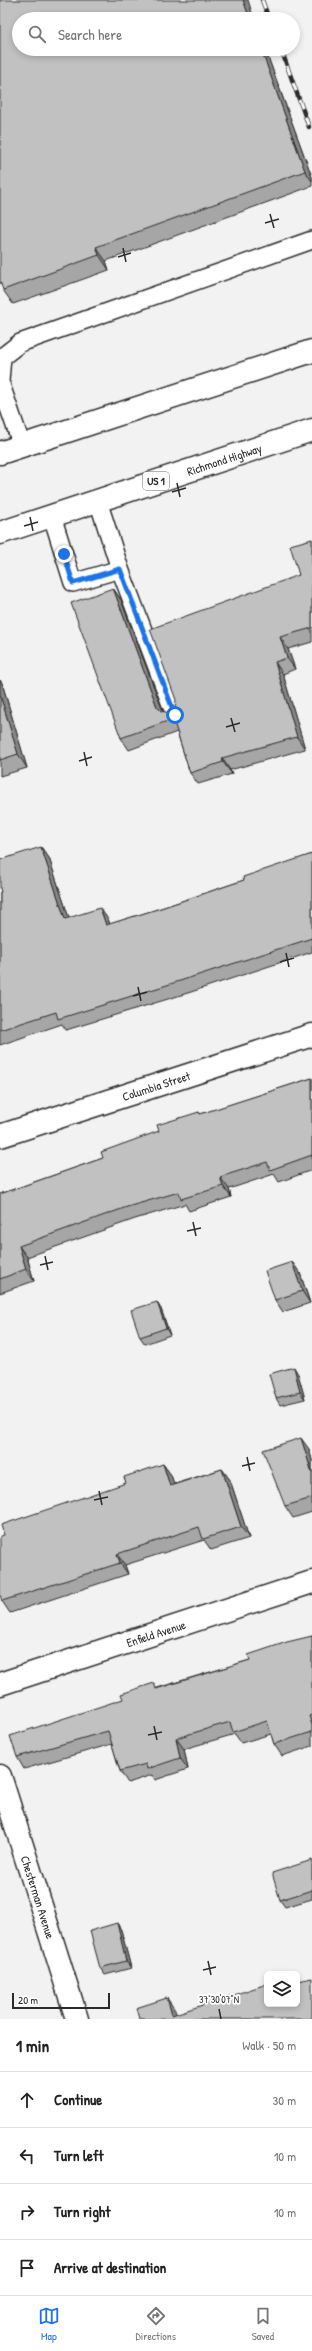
<!DOCTYPE html>
<html lang="en">
<head>
<meta charset="utf-8">
<style>
	body { margin:0; font-family:"Patrick Hand",sans-serif; background:#f2f2f2; color:#222 }
	.controls { position:absolute; right:12px; bottom:12px; display:grid; overflow:hidden; border-radius:6px; box-shadow:0 2px 6px #0003 }
	.controls button { width:36px; height:36px; display:grid; place-items:center; padding:0; border:0; border-bottom:1px solid #e0e0e0; background:#fff; color:#222; font:20px sans-serif }
	.scale { position:absolute; left:12px; bottom:10px; width:98px; box-sizing:border-box; padding-left:4px; border:2px solid #2b2b2b; border-top:0; font-size:11px; line-height:14px; white-space:nowrap; color:#2b2b2b; -webkit-text-stroke:3px #fff; paint-order:stroke }
	.stop { position:absolute; width:12px; height:12px; margin:-9px; border:3px solid #1a73e8; border-radius:50%; background:#fff }
	.stop.end { background:#1a73e8; border-color:#fff; box-shadow:0 1px 4px #0008 }
	.list { margin:0; padding:0; list-style:none }
	h2 { display:flex; justify-content:space-between; align-items:center; height:52px; margin:0; padding:0 16px; font-size:17px }
	h2 small { font-size:13px; font-weight:400; color:#767676 }
	.list li { display:grid; grid-template-columns:26px 1fr auto; gap:12px; align-items:center; box-sizing:border-box; height:56px; padding:0 16px; border-top:1px solid #e0e0e0 }
	.list b { display:block; font-size:15px; white-space:nowrap }
	.list em { font-size:13px; font-style:normal; color:#767676 }
	.icon { flex:none; width:22px; height:22px; fill:none; stroke:currentColor; stroke-width:2; stroke-linecap:round; stroke-linejoin:round }
	.map { position:relative; flex:none; width:312px; height:2019px; overflow:hidden }
	.search { position:absolute; background:#fff; box-shadow:0 2px 6px #0003; left:12px; right:12px; top:12px; height:44px; display:flex; align-items:center; gap:10px; box-sizing:border-box; padding:0 14px; border-radius:22px; color:#767676; font-size:15px }
	.sheet { height:276px; background:#fff }
	nav { display:flex; justify-content:space-around; align-items:center; box-sizing:border-box; height:56px; border-top:1px solid #e0e0e0; background:#fff; font-size:11px; color:#767676 }
	nav a { display:grid; justify-items:center; gap:2px }
	nav .on { color:#1a73e8 }
	.map>svg:first-child { display:block }
	.lines { fill:none; stroke-linecap:round; stroke-linejoin:round }
	.service-casing { stroke:#2b2b2b; stroke-width:20 }
	.minor-casing { stroke:#2b2b2b; stroke-width:25 }
	.primary-casing { stroke:#2b2b2b; stroke-width:25 }
	.service { stroke:#fff; stroke-width:17 }
	.minor { stroke:#fff; stroke-width:22 }
	.primary { stroke:#fff; stroke-width:22 }
	.rail-casing { stroke:#2b2b2b; stroke-width:4.5 }
	.rail { stroke:#fff; stroke-width:3; stroke-dasharray:9; stroke-linecap:butt }
	.wall { fill:#a6a6a6; stroke:#2b2b2b }
	.shaded-wall { fill:#878787; stroke:#2b2b2b }
	.building { fill:#c1c1c1; stroke:#2b2b2b }
	.route { stroke:#1a73e8; stroke-width:5 }
	.ticks { fill:none; stroke:#2b2b2b; stroke-width:1.5 }
	.labels { text-anchor:middle; dominant-baseline:central; stroke-width:3.5; stroke-linejoin:round; paint-order:stroke }
	.shield { fill:#fff; stroke:#6b6b6b; stroke-width:1 }
	.shield-label { font-size:11px; font-weight:bold; fill:#2b2b2b }
	.street-label { font-size:12px; fill:#2b2b2b; stroke:#fff }
	.ticks-label { font-size:10px; text-anchor:middle; fill:#2b2b2b; stroke:#fff; stroke-width:3.5; stroke-linejoin:round; paint-order:stroke }
</style>
</head>
<body>
<div class="map">
<svg width="312" height="2019" viewBox="0 0 312 2019">
	<rect width="100%" height="100%" fill="#f2f2f2"/>
	<filter id="ink" filterUnits="userSpaceOnUse"><feTurbulence type="fractalNoise" baseFrequency=".025" numOctaves="2"/><feDisplacementMap in="SourceGraphic" scale="8" xChannelSelector="R" yChannelSelector="G"/><feConvolveMatrix kernelMatrix="1 2 1 2 8 2 1 2 1" color-interpolation-filters="sRGB"/></filter>
	<g filter="url(#ink)">
		<g class="lines">
			<g class="service-casing">
				<path id="service" d="M0,381L2,357L20,343L312,240
					M0,382L22,446
					M98,501L120,569
					M52,516L73,583L120,569L175,715"/>
			</g>
			<g class="minor-casing">
				<g id="minor">
					<path id="s1" d="M0,1136L312,1035"/>
					<path id="s2" d="M0,1684L312,1582"/>
					<path id="s3" d="M0,1776L77,2019"/>
				</g>
			</g>
			<g class="primary-casing">
				<g id="primary">
					<path d="M0,453L312,351"/>
					<path id="s4" d="M0,533L312,430"/>
				</g>
			</g>
			<use href="#service" class="service"/>
			<use href="#minor" class="minor"/>
			<use href="#primary" class="primary"/>
			<g class="rail-casing">
				<path id="rail" d="M262,0L269,19
					M281,49L309,127"/>
			</g>
			<use href="#rail" class="rail"/>
		</g>
		<path class="wall" d="M265,49L312,177V186L106,261L109,270L13,304L3,290Z
			M312,539V642L288,649L295,669L283,674L305,749L230,770L232,774L198,784L190,773L177,732L129,750L121,738L113,588L121,600L163,712L170,713L175,709L299,575Z
			M0,680L2,683L27,768L0,776Z
			M41,847L49,858L69,918L108,919L110,924L164,907L244,880L312,854V952L191,992L66,1030L62,1024L0,1045V892H1Z
			M312,1078V1170L279,1182L274,1174L229,1189L231,1197L189,1211L185,1204L135,1219L27,1257L34,1281L0,1293V1194L103,1158L199,1112L201,1114Z
			M292,1262L300,1273L310,1303L283,1312L275,1300Z
			M161,1309L170,1335L145,1344L140,1337Z
			M298,1374L305,1399L280,1405L276,1398Z
			M309,1449L312,1460V1512L293,1518L285,1506Z
			M163,1464L171,1475L174,1484L222,1469L230,1480L249,1538L211,1550L204,1540L125,1565L128,1574L10,1613L2,1601L4,1535L126,1483Z
			M312,1636V1746L282,1756L274,1744L271,1734L241,1743L235,1734L184,1749L188,1769L155,1780L152,1775L128,1783L120,1771L112,1744L24,1769L17,1757L157,1688L250,1660Z
			M312,1860V1899L285,1907L280,1900Z
			M117,1923L121,1930L131,1968L105,1975L100,1968Z"/>
		<path class="shaded-wall" d="M243,0H248L254,19H250Z
			M261,49H265L312,177V181L305,171Z
			M96,247L106,261L109,270L99,255Z
			M113,588L121,600L166,719L157,707Z
			M280,637L288,649L295,669L287,658Z
			M275,662L283,674L305,749L297,737Z
			M0,680L2,683L27,768L18,754L0,695Z
			M222,758L230,770L232,774L223,762Z
			M41,847L49,858L73,930L65,919Z
			M100,908L108,919L114,936L106,925Z
			M220,1177L229,1189L231,1197L223,1186Z
			M19,1246L27,1257L34,1281L26,1269Z
			M292,1262L300,1273L310,1303L302,1291Z
			M157,1302L161,1309L170,1335L166,1328Z
			M294,1367L298,1374L305,1399L300,1392Z
			M301,1438L309,1449L312,1460V1473Z
			M163,1464L171,1475L178,1497L170,1486Z
			M222,1469L230,1480L249,1538L241,1527Z
			M117,1554L125,1565L128,1574L120,1563Z
			M176,1738L184,1749L188,1769L180,1758Z
			M117,1923L121,1930L131,1968L126,1961Z
			M167,1998L175,2010L177,2019L172,2015Z"/>
		<path class="building" d="M0,0H243L250,19H19V49H261L305,171L96,247L99,255L3,290L0,281Z
			M312,539V628L280,637L287,658L275,662L297,737L222,758L223,762L190,773L173,719L121,738L71,603L113,588L157,707L161,711L170,713L175,709L176,700L150,629L299,575L290,545Z
			M0,695L18,754L0,760Z
			M41,847L65,919L100,908L106,925L164,907L244,880L243,877L312,854V938L183,980L58,1019L56,1012L0,1030V892H1L0,888V860Z
			M312,1078V1155L270,1170L267,1162L220,1177L223,1186L181,1199L179,1192L127,1207L19,1246L26,1269L0,1279V1194L103,1158L101,1152L159,1131L157,1125L199,1112L200,1114Z
			M292,1262L302,1291L275,1300L265,1271Z
			M157,1302L166,1328L140,1337L131,1310Z
			M294,1367L300,1392L276,1398L269,1374Z
			M301,1438L312,1473V1498L285,1506L263,1450Z
			M163,1464L170,1486L222,1469L241,1527L203,1539L199,1527L117,1554L120,1563L2,1601L0,1595V1536L4,1535L1,1525L126,1483L124,1477Z
			M312,1636V1715L309,1716L312,1725V1732L274,1744L267,1721L233,1732L230,1722L176,1738L180,1758L147,1769L146,1764L120,1771L108,1731L17,1757L10,1736L123,1699L121,1694L154,1683L156,1689L250,1660L248,1655L287,1642Z
			M312,1860V1890L280,1900L272,1873Z
			M117,1923L126,1961L100,1968L90,1931Z
			M312,1978V2019H139L136,2008L167,1998L172,2015L267,1984V2004H297V1981Z"/>
	</g>
	<g class="lines" filter="url(#ink)">
		<path class="route" d="M64,554L73,583L120,569L175,715"/>
	</g>
	<path class="ticks" d="M270,214L274,228M265,223L279,219M123,248L126,262M118,257L131,253M177,483L180,497M172,492L186,488M30,517L33,531M24,526L38,522M231,718L235,732M226,727L240,723M84,752L87,766M79,761L92,757M286,953L289,967M280,962L294,958M138,987L141,1001M133,996L147,992M193,1222L196,1236M187,1231L201,1228M45,1256L48,1270M40,1265L53,1262M247,1457L250,1471M242,1466L255,1463M99,1491L102,1505M94,1500L108,1497M154,1726L157,1740M148,1735L162,1732M208,1961L211,1975M203,1970L216,1967M219,2009L221,2019"/>
	<g class="labels">
		<rect class="shield" x="143" y="472" width="26" height="18" rx="3"/>
		<g class="shield-label">
			<text x="156" y="481">US 1</text>
		</g>
		<g class="street-label">
			<text stroke="none"><textPath href="#s4" startOffset="236">Richmond Highway</textPath></text>
			<text stroke="none"><textPath href="#s1" startOffset="164">Columbia Street</textPath></text>
			<text stroke="none"><textPath href="#s2" startOffset="164">Enfield Avenue</textPath></text>
			<text stroke="none"><textPath href="#s3" startOffset="127">Chesterman Avenue</textPath></text>
		</g>
	</g>
	<g class="ticks-label">
		<text x="219" y="2003">37°30'07"N</text>
	</g>
</svg>
<div class="controls">
<button><svg class="icon" aria-label="layers" viewBox="0 0 24 24"><path d="M12 4l9 5-9 5-9-5zM3 14l9 5 9-5"/></svg></button>
</div>
<div class="scale">20 m</div>
<div class="stop" style="left:175px;top:715px"></div>
<div class="stop end" style="left:64px;top:554px"></div>
<div class="search"><svg class="icon" aria-label="search" viewBox="0 0 24 24"><circle cx="10" cy="10" r="6"/><path d="M15 15l6 6"/></svg>Search here</div>
</div>
<section class="sheet">
<h2>1 min<small>Walk · 50 m</small></h2>
<ul class="list">
<li><svg class="icon" aria-label="ahead" viewBox="0 0 24 24"><path d="M12 20V5M6 11l6-6 6 6"/></svg><div><b>Continue</b></div><em>30 m</em></li>
<li><svg class="icon" aria-label="left" viewBox="0 0 24 24"><path d="M17 20v-9H6M10 6l-5 5 5 5"/></svg><div><b>Turn left</b></div><em>10 m</em></li>
<li><svg class="icon" aria-label="right" viewBox="0 0 24 24"><path d="M7 20v-9h11M14 6l5 5-5 5"/></svg><div><b>Turn right</b></div><em>10 m</em></li>
<li><svg class="icon" aria-label="arrive" viewBox="0 0 24 24"><path d="M6 21V4h12l-3 4 3 4H6"/></svg><div><b>Arrive at destination</b></div></li>
</ul>
</section>
<nav>
<a class="on"><svg class="icon" aria-label="map" viewBox="0 0 24 24"><path d="M3 6l6-2 6 2 6-2v14l-6 2-6-2-6 2zM9 4v14M15 6v14"/></svg>Map</a>
<a><svg class="icon" aria-label="directions" viewBox="0 0 24 24"><path d="M12 3l9 9-9 9-9-9zM9 14v-3h6M13 9l2 2-2 2"/></svg>Directions</a>
<a><svg class="icon" aria-label="saved" viewBox="0 0 24 24"><path d="M7 4h10v16l-5-4-5 4z"/></svg>Saved</a>
</nav>
</body>
</html>
